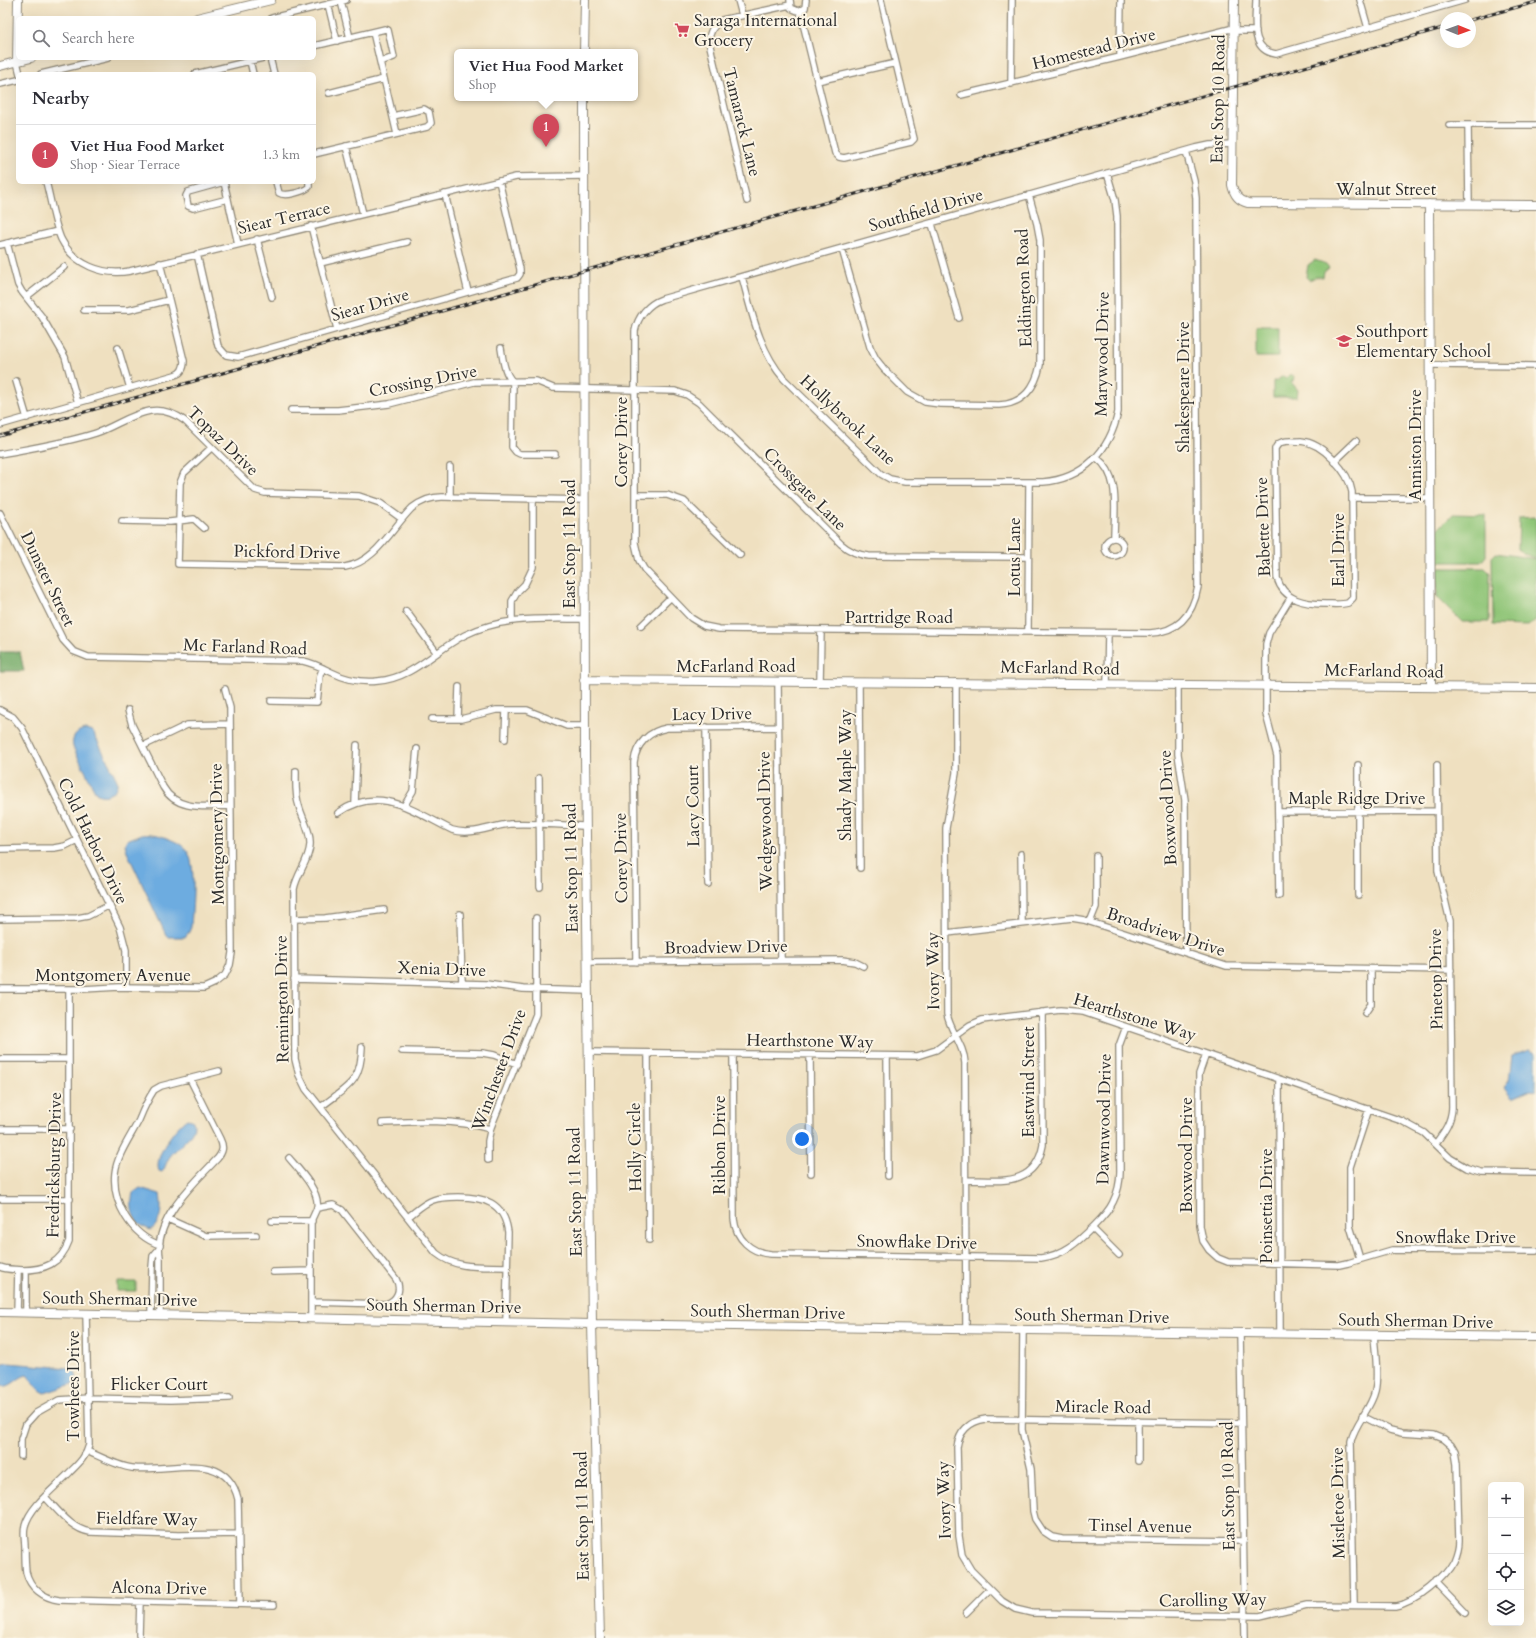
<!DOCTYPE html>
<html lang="en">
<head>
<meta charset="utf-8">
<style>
	body { margin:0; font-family:Cardo,serif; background:#f2f2f3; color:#2b2b33 }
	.controls { position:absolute; right:12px; bottom:12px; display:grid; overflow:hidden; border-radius:6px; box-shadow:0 4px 16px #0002 }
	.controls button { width:36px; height:36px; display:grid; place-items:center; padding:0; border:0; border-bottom:1px solid #e1e1e2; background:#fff; color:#2b2b33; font:20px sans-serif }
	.compass { position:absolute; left:1440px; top:12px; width:36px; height:36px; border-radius:50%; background:#fff; box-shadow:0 4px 16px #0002; rotate:91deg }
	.you { position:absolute; left:802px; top:1139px; width:14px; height:14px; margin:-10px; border:3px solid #fff; border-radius:50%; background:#1a73e8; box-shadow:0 0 0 6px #1a73e833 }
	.badge { display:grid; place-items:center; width:26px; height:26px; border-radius:50%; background:#d1495b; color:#fff; font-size:13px; font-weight:700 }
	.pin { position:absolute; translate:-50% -33px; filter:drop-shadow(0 1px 2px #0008) }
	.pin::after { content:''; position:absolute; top:21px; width:14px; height:12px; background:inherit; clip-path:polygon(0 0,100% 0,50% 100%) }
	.popup { position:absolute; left:454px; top:49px; width:184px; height:52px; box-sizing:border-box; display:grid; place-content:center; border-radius:6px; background:#fff; filter:drop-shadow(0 1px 3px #0005); font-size:13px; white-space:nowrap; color:#7c7c81 }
	.popup b { font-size:15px; color:#2b2b33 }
	.popup::after { content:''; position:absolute; left:50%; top:100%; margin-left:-8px; border:8px solid transparent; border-top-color:#fff }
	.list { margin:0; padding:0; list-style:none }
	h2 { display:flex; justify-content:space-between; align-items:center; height:52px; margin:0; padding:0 16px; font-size:17px }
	h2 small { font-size:13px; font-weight:400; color:#7c7c81 }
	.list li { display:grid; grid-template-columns:26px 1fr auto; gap:12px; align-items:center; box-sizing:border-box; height:60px; padding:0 16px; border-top:1px solid #e1e1e2 }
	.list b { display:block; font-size:15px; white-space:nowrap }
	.list p { margin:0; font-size:13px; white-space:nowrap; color:#7c7c81 }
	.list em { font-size:13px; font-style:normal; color:#7c7c81 }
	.icon { flex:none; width:22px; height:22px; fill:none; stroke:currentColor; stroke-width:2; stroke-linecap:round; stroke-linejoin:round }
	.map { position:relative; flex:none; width:1536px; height:1638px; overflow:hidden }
	.search { position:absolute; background:#fff; box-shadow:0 4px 16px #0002; left:16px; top:16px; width:300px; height:44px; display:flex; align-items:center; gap:10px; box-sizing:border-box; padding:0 14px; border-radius:6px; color:#7c7c81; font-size:15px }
	.panel { position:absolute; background:#fff; box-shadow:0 4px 16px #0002; left:16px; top:72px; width:300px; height:112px; border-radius:6px }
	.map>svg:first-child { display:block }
	.green { fill:#8fc577; stroke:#5d7851 }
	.forest { fill:#73aa68; stroke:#4f6a4a }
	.water { fill:#6dace0; stroke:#4c6c86 }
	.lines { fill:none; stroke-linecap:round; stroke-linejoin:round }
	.street-casing { stroke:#8d8676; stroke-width:8 }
	.secondary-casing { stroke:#8d8676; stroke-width:10 }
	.street { stroke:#fff; stroke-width:5.5 }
	.secondary { stroke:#fff; stroke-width:8 }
	.rail-casing { stroke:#2b2b2b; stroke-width:3 }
	.rail { stroke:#fcf5e5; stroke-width:1.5; stroke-dasharray:4.5; stroke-linecap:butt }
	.labels { text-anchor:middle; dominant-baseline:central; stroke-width:4; stroke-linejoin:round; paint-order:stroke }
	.poi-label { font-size:17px; fill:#2b2b2b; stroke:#fcf5e5; text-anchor:start }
	.street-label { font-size:17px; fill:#2b2b2b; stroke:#fcf5e5 }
</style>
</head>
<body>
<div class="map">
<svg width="1536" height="1638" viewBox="0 0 1536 1638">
	<rect width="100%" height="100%" fill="#fcf5e5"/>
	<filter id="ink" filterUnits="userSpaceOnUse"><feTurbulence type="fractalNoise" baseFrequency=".025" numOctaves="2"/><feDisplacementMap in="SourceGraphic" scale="8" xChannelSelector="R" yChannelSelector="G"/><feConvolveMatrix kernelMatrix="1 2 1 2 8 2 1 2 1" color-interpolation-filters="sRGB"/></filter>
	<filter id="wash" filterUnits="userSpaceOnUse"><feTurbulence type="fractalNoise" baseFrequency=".012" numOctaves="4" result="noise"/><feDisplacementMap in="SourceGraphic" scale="16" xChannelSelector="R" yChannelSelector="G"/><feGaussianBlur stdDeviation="0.9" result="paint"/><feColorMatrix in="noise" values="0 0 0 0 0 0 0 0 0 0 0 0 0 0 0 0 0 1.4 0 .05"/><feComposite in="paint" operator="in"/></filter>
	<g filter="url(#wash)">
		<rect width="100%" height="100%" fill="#efe0c0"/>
		<path class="green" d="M1315,260L1326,264L1329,268L1324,272L1323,277H1316L1309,280L1306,277L1308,265Z
			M1256,327H1278V357H1256Z
			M1290,375L1294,377V380L1291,382L1298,390L1297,397H1273V381H1276L1283,376L1286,378Z
			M1453,514L1486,515V556L1481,562H1437L1436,531Z
			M1536,517V558L1524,554L1518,549L1519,518Z
			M1496,553L1536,559V620L1528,626L1493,625L1492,557Z
			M1437,568H1485L1490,573L1489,622H1462L1437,597Z
			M117,1282H136V1291H117Z"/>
		<path class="forest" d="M0,652H20L24,671H0Z"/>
		<path class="water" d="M85,730L93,732L117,780C119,791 106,800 96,793L73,747C71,738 76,732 85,730Z
			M142,834C152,833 160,835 169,839C175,841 183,845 187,851C197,864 192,910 191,927L189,932L185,937H167L166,935L127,852L125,844L127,840Z
			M1529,1050L1536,1053V1091L1531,1090L1513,1098L1504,1087L1509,1080L1512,1056Z
			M187,1119L192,1120C201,1132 175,1148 169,1158C166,1162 166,1167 162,1172L159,1171C153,1157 175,1127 187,1119Z
			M140,1188L160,1194C162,1206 162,1222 151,1230C133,1225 129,1209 133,1193Z
			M8,1363L70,1368L75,1371L77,1379L72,1384L45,1393L40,1390L27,1375C17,1377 11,1389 0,1386V1365Z"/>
	</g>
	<g filter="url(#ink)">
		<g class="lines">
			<g class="street-casing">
				<path id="street" d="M738,0L742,15
					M790,0L791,8L798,11L805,8L806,0
					M1256,0C1256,20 1249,50 1276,54L1465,0
					M1360,0L1368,28
					M341,1L350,38
					M328,4L337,41
					M800,11L835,153L839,157L844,158L911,142L914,139L881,0
					M272,18L346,0
					M1234,31H1256
					M373,32L397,134
					M314,46L385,29L388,30L394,57L380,62
					M1120,57L1121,0
					M270,58L274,74
					M250,61L253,74
					M17,62L20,74
					M41,74L108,58
					M195,74L263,58
					M817,81L896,63
					M0,84L18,80
					M1011,84L1012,0
					M329,93L384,79
					M961,95L1120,57L1234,28
					M1449,125H1536
					M1468,125L1469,204
					M346,146L363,214
					M1186,151L1194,181L1196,198L1198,587C1193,614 1179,632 1150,633L719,629L704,626L691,618L644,569L639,560L635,543V331C638,316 648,304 662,299L1196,148L1210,145L1233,144
					M314,154L427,127L431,123L429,112L424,109L393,116
					M46,182C51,200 54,223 61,239C74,265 103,276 130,271L516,177L584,176
					M224,182L188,192L186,196L188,206L193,208L228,199
					M224,182L238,244
					M276,182L279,193C285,197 303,192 309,187V182
					M445,194L468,292
					M747,201L709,42C709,32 713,25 722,20L790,5
					M932,224L959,318
					M311,226L337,329
					M257,239L272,297
					M7,243L18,285L22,292L42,317L65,357L78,403
					M0,245L58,231
					M842,249L870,347L876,359L884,369L907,392L925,402L940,404L999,405C1023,404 1036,387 1040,365V240L1037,224L1029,195
					M197,254L218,346L226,355L238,357L517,278L520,274V269L499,181
					M320,263L407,242
					M742,277C752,313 759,350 784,379L881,474L890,479L905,482H1043C1083,479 1110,451 1118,412L1117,216L1115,200L1107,173
					M26,297L64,267
					M84,310H129L169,300
					M118,348L130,388
					M501,348C503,360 504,373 513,382L512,447L516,452L520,454H555
					M1430,365L1536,366
					M16,381L27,418
					M291,410H338L389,404L474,382L536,381L553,388L675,391L687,395L699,403L841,544C849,551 858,555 869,556L1028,557
					M0,425L175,375C182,373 184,368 184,361L160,263
					M1301,441C1323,443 1349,472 1352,492L1353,598L1348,603C1341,605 1333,604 1326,604C1305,604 1284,601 1277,578L1275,449C1279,438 1292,442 1301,441Z
					M211,448L184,473L180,483L178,564L345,567C376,562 391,529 412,508C421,501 431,497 442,497L584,500
					M0,454C32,448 65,443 96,433C114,427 131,414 150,411C163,409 174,413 185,421L255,490L265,493L359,496L380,503L402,519
					M1097,458C1121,476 1114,511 1114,538
					M1334,462L1356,441
					M635,495H667L684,501L740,555
					M450,497V467
					M1352,498H1430
					M0,513L63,640L73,651L88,657L303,661C313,663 321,667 331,672C345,679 362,683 378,681C414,678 435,650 465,635C503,616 543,619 584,619
					M122,521L170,522L194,519L204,528
					M1105 547a9 9 0 1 1 18 0a9 9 0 1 1-18 0Z
					M406,611L437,653
					M512,620V601L518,591L525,584L533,567V499
					M641,626L671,597
					M1028,632L1029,482
					M778,681L781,960
					M820,681L821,630
					M859,682L860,868
					M956,682V773L946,828L947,1014C950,1031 964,1045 965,1063L966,1329
					M1107,684L1108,633
					M1178,684V754L1185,800L1186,953
					M271,701L317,702L320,675L323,668
					M0,710L13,717L22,728L120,927L126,950V987
					M128,710L132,725L163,787C177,812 207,806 230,806
					M432,719H461L496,710H527L567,726H585
					M458,719L459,687
					M706,727L708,884
					M505,739L506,710
					M143,746L187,725L230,724
					M1358,765V895
					M296,771C296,783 295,795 299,806C302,818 311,831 310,845C309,861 297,873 294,889L295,1059L299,1075L306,1089L436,1253C457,1270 482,1266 507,1267
					M539,778L540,887
					M355,804L357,745
					M404,806L413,791L417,749
					M1278,812L1437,811
					M338,813C380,784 413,811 452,830C472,836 490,826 510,824C535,823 561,825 586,826
					M0,849L54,848L65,846L77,840
					M1021,854L1022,923
					M1279,896L1277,756L1266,714V644L1269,633L1291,597
					M460,914L462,983
					M0,919L77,918L88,916L110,905
					M294,919L325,918L384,910
					M1090,922L1096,907V856
					M947,933L1072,918L1084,920L1226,966L1451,970
					M588,962L842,960L855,962L863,966
					M636,962L634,762C636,744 649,731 667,728L778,727
					M294,979L486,984L523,989L588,991
					M0,989H83L119,987L204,988L215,983L225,975L230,965L232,953L230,708L225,689
					M1365,1013L1371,1004V969
					M402,1051L483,1053L494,1055L517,1064
					M589,1052L917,1056L936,1050L970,1025L982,1020L1060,1010L1083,1012L1402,1121L1424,1133L1450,1158L1467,1168L1481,1172L1536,1173
					M648,1053L649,1240
					M733,1054L734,1219C736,1239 751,1253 771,1254L1041,1258C1064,1255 1078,1242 1094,1226C1101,1219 1109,1211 1113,1202C1118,1192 1120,1182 1120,1172L1119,1046L1126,1027
					M1206,1054L1199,1074L1200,1226L1203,1241L1209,1250L1218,1258L1228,1262L1339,1265L1348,1263L1392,1250L1536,1251
					M810,1055L811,1173
					M887,1056L888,1176
					M0,1059H69
					M1279,1079L1280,1334
					M321,1107C347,1086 361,1084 362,1047
					M382,1123C418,1121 455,1119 490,1129
					M0,1129H70
					M1436,1143C1444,1132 1451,1123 1452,1108L1450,921L1438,871L1437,765
					M289,1158C299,1170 320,1191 317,1207C316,1212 312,1217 311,1222V1318
					M488,1160V1141L491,1127L536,1014V918
					M966,1180C999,1180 1035,1188 1043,1145L1042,1012
					M0,1199H70
					M408,1217C416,1211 424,1203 433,1200C441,1197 450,1197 458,1197C484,1197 504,1202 508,1232L506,1322
					M168,1219L206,1236L256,1235
					M272,1221H312
					M1092,1228L1119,1255
					M160,1245C131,1235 112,1203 115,1173C117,1155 131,1136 139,1120C143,1110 148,1099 154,1090L161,1086L219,1071
					M1360,1259L1350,1226V1167L1369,1109
					M0,1267C7,1270 15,1269 22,1270C44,1270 61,1264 69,1241V989
					M273,1272L311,1271
					M311,1302L386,1304C397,1300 402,1290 396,1279L342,1210L333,1205L317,1208
					M17,1313L18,1270
					M26,1313V1270
					M86,1314L89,1445C86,1457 78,1464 70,1472C56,1487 30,1506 25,1526C23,1533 25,1541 25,1547C25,1556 25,1564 26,1572C30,1588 43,1598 59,1600L274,1605
					M151,1314L152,1267L153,1256L159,1249
					M160,1314V1257C153,1220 194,1183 217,1159C223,1152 224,1147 220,1139L190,1079
					M1023,1330L1022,1430L1031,1469L1033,1511L1035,1519L1043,1531L1052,1537L1062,1539L1244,1541
					M1240,1333L1245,1638
					M1241,1423L986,1419C969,1421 959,1432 957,1447L959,1536L962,1555L971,1570L1002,1601L1015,1609L1032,1613L1260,1616L1307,1605L1397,1606C1417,1603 1445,1578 1454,1561C1457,1554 1459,1547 1459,1540L1457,1464L1455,1452L1451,1445L1444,1439L1434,1435L1402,1433L1390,1430L1362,1416
					M87,1451C101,1457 117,1466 132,1468C169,1473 226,1448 238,1499L240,1604
					M21,1456V1439L26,1424L36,1413L59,1400L88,1398L170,1400L229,1398
					M1138,1461V1421
					M45,1497C58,1510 71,1529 90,1532L179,1535L239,1534
					M1436,1582L1465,1612
					M1354,1605L1351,1441C1355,1423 1371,1409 1375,1391C1379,1375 1375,1351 1374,1335
					M966,1613L990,1589
					M139,1635L140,1602"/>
			</g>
			<g class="secondary-casing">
				<path id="secondary" d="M1234,0L1232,185C1234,195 1239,201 1248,203L1536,205
					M197,18L271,0
					M584,52L585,0
					M17,62L18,0
					M0,66L31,58
					M584,98L585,755L592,1324L600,1638
					M1429,204L1431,687
					M584,680L1536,688
					M0,1312L592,1324L1536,1337"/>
			</g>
			<use href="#street" class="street"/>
			<use href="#secondary" class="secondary"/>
			<g class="rail-casing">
				<path id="rail" d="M1470,20L1536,2
					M0,436L1446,27"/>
			</g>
			<use href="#rail" class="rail"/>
		</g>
	</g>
	<defs>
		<g id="supermarket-bare" transform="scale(1.2)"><path d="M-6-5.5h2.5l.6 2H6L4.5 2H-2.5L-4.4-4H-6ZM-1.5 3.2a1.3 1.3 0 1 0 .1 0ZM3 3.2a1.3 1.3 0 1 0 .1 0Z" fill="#d1495b" stroke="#fcf5e5" stroke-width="2.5" paint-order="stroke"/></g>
		<g id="school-bare" transform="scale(1.2)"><path d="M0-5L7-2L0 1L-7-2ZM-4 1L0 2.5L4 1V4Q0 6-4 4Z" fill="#d1495b" stroke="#fcf5e5" stroke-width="2.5" paint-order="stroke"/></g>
	</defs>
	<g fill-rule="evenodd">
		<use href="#supermarket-bare" x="682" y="30"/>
		<use href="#school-bare" x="1344" y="341"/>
	</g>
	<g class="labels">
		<g class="poi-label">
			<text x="694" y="20">Saraga International<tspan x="694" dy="20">Grocery</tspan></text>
			<text x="1356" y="331">Southport<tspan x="1356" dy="20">Elementary School</tspan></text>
		</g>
		<g class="street-label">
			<text transform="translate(1094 49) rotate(-14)">Homestead Drive</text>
			<text transform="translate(1218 99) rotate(-89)">East Stop 10 Road</text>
			<text transform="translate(742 122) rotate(76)">Tamarack Lane</text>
			<text x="1386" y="189">Walnut Street</text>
			<text transform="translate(926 210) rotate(-16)">Southfield Drive</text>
			<text transform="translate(284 218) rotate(-13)">Siear Terrace</text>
			<text transform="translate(1024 288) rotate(-92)">Eddington Road</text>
			<text transform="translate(370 305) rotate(-16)">Siear Drive</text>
			<text transform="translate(1102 354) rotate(-89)">Marywood Drive</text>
			<text transform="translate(423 381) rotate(-11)">Crossing Drive</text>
			<text transform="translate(1183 387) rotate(-90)">Shakespeare Drive</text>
			<text transform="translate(848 420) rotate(43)">Hollybrook Lane</text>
			<text transform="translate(223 441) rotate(44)">Topaz Drive</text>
			<text transform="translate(621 442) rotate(-90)">Corey Drive</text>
			<text transform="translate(1415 445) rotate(-90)">Anniston Drive</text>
			<text transform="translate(805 489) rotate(45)">Crossgate Lane</text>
			<text transform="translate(1263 527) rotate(-92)">Babette Drive</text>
			<text transform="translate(569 544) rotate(-90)">East Stop 11 Road</text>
			<text transform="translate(1338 550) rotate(-90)">Earl Drive</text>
			<text transform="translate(287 552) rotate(1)">Pickford Drive</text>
			<text transform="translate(1014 557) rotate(-90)">Lotus Lane</text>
			<text transform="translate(48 579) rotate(64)">Dunster Street</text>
			<text x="899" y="617">Partridge Road</text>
			<text transform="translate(245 647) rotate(2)">Mc Farland Road</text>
			<text x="736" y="666">McFarland Road</text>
			<text transform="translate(1060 668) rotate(1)">McFarland Road</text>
			<text transform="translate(1384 671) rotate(1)">McFarland Road</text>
			<text transform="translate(712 714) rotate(-1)">Lacy Drive</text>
			<text transform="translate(845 775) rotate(-90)">Shady Maple Way</text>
			<text x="1357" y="798">Maple Ridge Drive</text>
			<text transform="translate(693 806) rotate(-91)">Lacy Court</text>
			<text transform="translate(1168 808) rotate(-93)">Boxwood Drive</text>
			<text transform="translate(765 821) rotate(-91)">Wedgewood Drive</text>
			<text transform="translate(217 834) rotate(-91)">Montgomery Drive</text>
			<text transform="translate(93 841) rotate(64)">Cold Harbor Drive</text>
			<text transform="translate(621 858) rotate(-91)">Corey Drive</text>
			<text transform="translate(571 868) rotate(-91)">East Stop 11 Road</text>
			<text transform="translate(1166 932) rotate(18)">Broadview Drive</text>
			<text transform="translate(726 947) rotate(-1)">Broadview Drive</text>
			<text transform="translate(442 969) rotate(2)">Xenia Drive</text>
			<text transform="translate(933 971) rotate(-91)">Ivory Way</text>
			<text x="113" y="975">Montgomery Avenue</text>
			<text transform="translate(1436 979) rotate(-91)">Pinetop Drive</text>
			<text transform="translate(282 999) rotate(-91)">Remington Drive</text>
			<text transform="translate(1135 1017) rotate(17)">Hearthstone Way</text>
			<text transform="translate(810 1041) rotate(1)">Hearthstone Way</text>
			<text transform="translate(499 1070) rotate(-70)">Winchester Drive</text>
			<text transform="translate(1028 1082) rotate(-90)">Eastwind Street</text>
			<text transform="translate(1104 1119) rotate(-89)">Dawnwood Drive</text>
			<text transform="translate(719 1145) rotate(-90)">Ribbon Drive</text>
			<text transform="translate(635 1147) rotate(-91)">Holly Circle</text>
			<text transform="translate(1186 1155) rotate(-90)">Boxwood Drive</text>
			<text transform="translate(54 1165) rotate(-89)">Fredricksburg Drive</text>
			<text transform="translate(575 1192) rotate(-91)">East Stop 11 Road</text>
			<text transform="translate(1266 1206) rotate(-90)">Poinsettia Drive</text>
			<text x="1456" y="1237">Snowflake Drive</text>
			<text transform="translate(917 1242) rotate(1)">Snowflake Drive</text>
			<text transform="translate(120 1299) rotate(1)">South Sherman Drive</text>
			<text transform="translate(444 1306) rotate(1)">South Sherman Drive</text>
			<text transform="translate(768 1312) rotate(1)">South Sherman Drive</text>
			<text transform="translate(1092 1316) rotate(1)">South Sherman Drive</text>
			<text transform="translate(1416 1321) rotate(1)">South Sherman Drive</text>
			<text x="159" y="1384">Flicker Court</text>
			<text transform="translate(73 1386) rotate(-90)">Towhees Drive</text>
			<text transform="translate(1103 1407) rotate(1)">Miracle Road</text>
			<text transform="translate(1228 1486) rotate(-91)">East Stop 10 Road</text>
			<text transform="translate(944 1500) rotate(-92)">Ivory Way</text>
			<text transform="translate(1338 1503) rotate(-91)">Mistletoe Drive</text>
			<text transform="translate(582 1516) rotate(-91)">East Stop 11 Road</text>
			<text transform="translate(147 1519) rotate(1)">Fieldfare Way</text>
			<text transform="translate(1140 1526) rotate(1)">Tinsel Avenue</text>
			<text transform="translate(159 1588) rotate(1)">Alcona Drive</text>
			<text transform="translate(1213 1600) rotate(-1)">Carolling Way</text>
		</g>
	</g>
</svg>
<div class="controls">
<button>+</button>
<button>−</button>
<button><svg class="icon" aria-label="locate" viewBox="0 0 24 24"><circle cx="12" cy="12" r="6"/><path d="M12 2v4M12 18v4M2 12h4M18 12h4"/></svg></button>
<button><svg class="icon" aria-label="layers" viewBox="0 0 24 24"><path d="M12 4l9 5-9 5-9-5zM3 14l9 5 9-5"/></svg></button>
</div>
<svg class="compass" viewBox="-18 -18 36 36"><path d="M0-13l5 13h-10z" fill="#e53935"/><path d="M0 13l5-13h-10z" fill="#7c7c81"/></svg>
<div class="you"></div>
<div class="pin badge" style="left:546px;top:147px">1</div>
<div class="popup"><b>Viet Hua Food Market</b>Shop</div>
<div class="search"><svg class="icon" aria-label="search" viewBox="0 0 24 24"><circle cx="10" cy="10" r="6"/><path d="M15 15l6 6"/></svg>Search here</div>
<section class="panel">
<h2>Nearby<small></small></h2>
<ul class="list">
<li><span class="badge">1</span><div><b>Viet Hua Food Market</b><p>Shop · Siear Terrace</p></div><em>1.3 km</em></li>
</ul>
</section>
</div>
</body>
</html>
